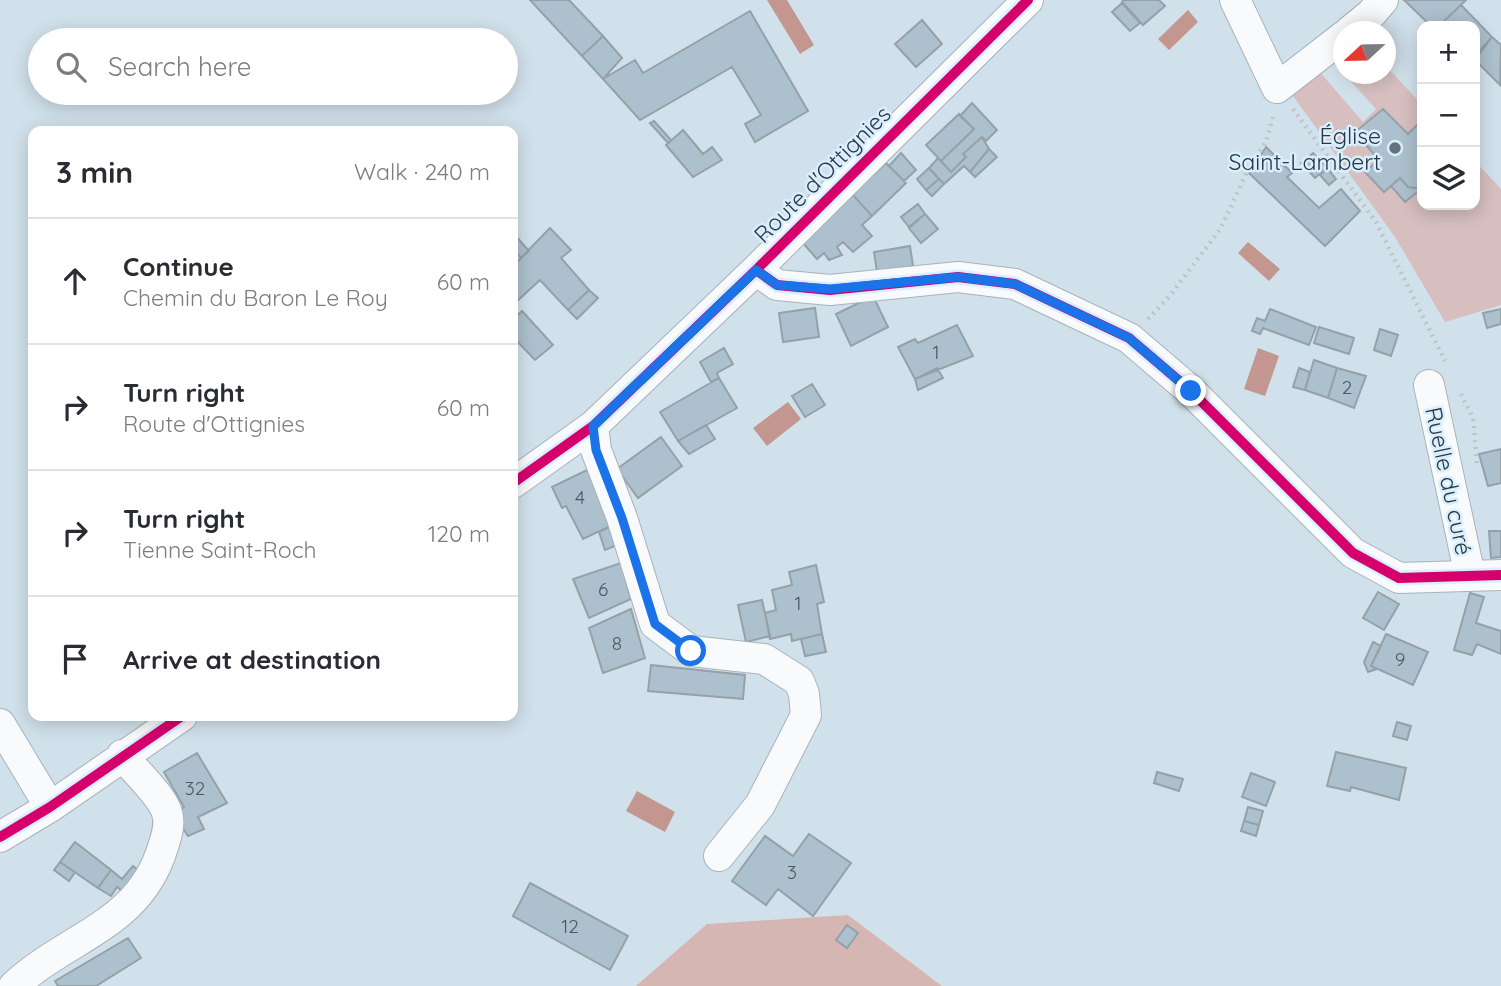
<!DOCTYPE html>
<html lang="en">
<head>
<meta charset="utf-8">
<style>
	body { margin:0; font-family:Quicksand,sans-serif; background:#f2f2f3; color:#2b2b33 }
	.controls { position:absolute; right:21px; top:21px; display:grid; overflow:hidden; border-radius:14px; box-shadow:0 4px 18px #0003 }
	.controls button { width:63px; height:63px; display:grid; place-items:center; padding:0; border:0; border-bottom:2px solid #e1e1e2; background:#fff; color:#2b2b33; font:35px sans-serif }
	.compass { position:absolute; left:1333px; top:21px; width:63px; height:63px; border-radius:50%; background:#fff; box-shadow:0 4px 18px #0003; rotate:248deg }
	.stop { position:absolute; width:21px; height:21px; margin:-16px; border:5px solid #1a73e8; border-radius:50%; background:#fff }
	.stop.end { background:#1a73e8; border-color:#fff; box-shadow:0 2px 7px #0008 }
	.list { margin:0; padding:0; list-style:none }
	h2 { display:flex; justify-content:space-between; align-items:center; height:91px; margin:0; padding:0 28px; font-size:30px }
	h2 small { font-size:23px; font-weight:400; color:#7c7c81 }
	.list li { display:grid; grid-template-columns:46px 1fr auto; gap:21px; align-items:center; box-sizing:border-box; height:126px; padding:0 28px; border-top:2px solid #e1e1e2 }
	.list b { display:block; font-size:26px; white-space:nowrap }
	.list p { margin:0; font-size:23px; white-space:nowrap; color:#7c7c81 }
	.list em { font-size:23px; font-style:normal; color:#7c7c81 }
	.icon { flex:none; width:38px; height:38px; fill:none; stroke:currentColor; stroke-width:2; stroke-linecap:round; stroke-linejoin:round }
	.map { position:relative; flex:none; width:1501px; height:986px; overflow:hidden }
	.search { position:absolute; background:#fff; box-shadow:0 4px 18px #0003; left:28px; top:28px; width:490px; height:77px; display:flex; align-items:center; gap:18px; box-sizing:border-box; padding:0 24px; border-radius:38px; color:#7c7c81; font-size:26px }
	.panel { position:absolute; background:#fff; box-shadow:0 4px 18px #0003; left:28px; top:126px; width:490px; height:595px; border-radius:14px }
	.map>svg:first-child { display:block }
	.green { fill:#d6bfbe }
	.forest { fill:#d6b6b2 }
	.water { fill:#c39690 }
	.building { fill:#acc1cd; stroke:#95a1a9; stroke-width:2 }
	.lines { fill:none; stroke-linecap:round; stroke-linejoin:round }
	.minor-casing { stroke:#a7b3bb; stroke-width:32 }
	.path { stroke:#bec3c7; stroke-width:4.5; stroke-dasharray:2 5; stroke-linecap:butt }
	.minor { stroke:#f8fafc; stroke-width:30 }
	.cycleway-casing { stroke:#d8efff; stroke-width:15 }
	.cycleway { stroke:#d6006c; stroke-width:10 }
	.route { stroke:#1a73e8; stroke-width:9 }
	.poi-dot { fill:#65727b; stroke:#d8efff; stroke-width:2.5 }
	.labels { text-anchor:middle; dominant-baseline:central; stroke-width:5; stroke-linejoin:round; paint-order:stroke }
	.number-label { font-size:19px; fill:#4b5962 }
	.poi-label { font-size:23px; fill:#2b363e; stroke:#d8efff; text-anchor:end }
	.street-label { font-size:23px; fill:#2b363e; stroke:#d8efff }
</style>
</head>
<body>
<div class="map">
<svg width="1501" height="986" viewBox="0 0 1501 986">
	<rect width="100%" height="100%" fill="#d1e1eb"/>
	<path class="green" d="M1386,66L1422,105V205H1475V161L1501,189V305L1445,322L1395,237L1291,93L1319,71L1363,122L1376,109L1344,74H1386Z"/>
	<path class="forest" d="M848,915L942,986H636L707,924Z"/>
	<path class="water" d="M767,0H787L814,45L800,54Z
		M1188,10L1198,22L1169,50L1158,39Z
		M1248,242L1280,269L1269,281L1238,253Z
		M1258,348L1279,356L1265,396L1244,389Z
		M788,402L801,419L767,446L753,428Z
		M637,791L675,812L665,832L626,811Z"/>
	<path class="building" d="M530,0H569L603,36L582,56Z
		M1123,0H1159L1165,6L1143,25L1122,2Z
		M1404,0H1466L1439,26H1431Z
		M1122,3L1140,23L1130,31L1112,12Z
		M1461,5L1492,37L1475,56V26H1448L1443,22Z
		M750,11L808,111L755,142L745,124L761,115L732,67L640,120L603,79L635,60L643,73Z
		M922,20L942,44L916,67L895,44Z
		M603,36L622,58L603,79L582,56Z
		M1492,37L1501,45L1500,85L1475,60Z
		M972,103L997,130L986,141L982,137L963,154L966,157L951,172L941,161L974,129L960,116Z
		M1383,109L1408,134L1420,122L1422,125V189L1408,187L1400,178L1384,192L1365,172L1379,160L1355,132Z
		M959,114L974,129L941,161L926,145Z
		M654,121L671,140L668,143L650,123Z
		M683,130L703,154L712,147L722,160L693,177L666,145Z
		M982,137L989,149L970,172L964,166L944,184L929,168L938,158L951,172L966,157L963,154Z
		M1266,147L1292,173L1287,177L1319,208L1341,189L1360,211L1325,246L1249,173Z
		M989,149L997,157L975,177L970,172Z
		M901,153L916,170L904,181L889,166Z
		M1313,153L1327,168L1315,178L1301,163Z
		M886,163L906,183L872,216L852,194Z
		M929,168L939,179L926,190L917,179Z
		M1327,168L1336,179L1329,185L1320,175Z
		M1400,178L1408,187L1421,189L1405,202L1391,186Z
		M939,179L944,184L932,196L926,190Z
		M852,194L872,216L862,225L872,236L853,252L843,242L837,247L842,255L829,260L824,253L817,259L802,242Z
		M918,204L925,214L909,227L901,217Z
		M925,214L938,229L921,243L909,228Z
		M550,228L571,250L561,258L589,290L568,310L540,280L513,305V266Z
		M513,233L529,251L521,258L513,249Z
		M910,246L913,266L877,272L874,252Z
		M589,290L598,298L577,319L568,310Z
		M873,296L888,327L851,346L836,314Z
		M815,308L819,337L783,342L779,313Z
		M1270,309L1316,327L1309,345L1263,328L1260,334L1252,331L1257,318L1265,321Z
		M1501,309V324L1487,328L1483,313Z
		M522,311L553,345L535,360L513,337V319Z
		M957,325L973,356L915,379L898,347L915,339L918,343Z
		M1319,327L1354,338L1349,354L1314,343Z
		M1380,329L1398,335L1391,356L1374,350Z
		M724,348L733,364L717,373L719,378L711,382L700,362Z
		M1314,360L1337,368L1328,398L1305,390Z
		M937,368L943,378L918,390L915,379Z
		M1299,368L1310,372L1305,390L1293,387Z
		M1337,368L1366,376L1354,408L1328,398Z
		M719,378L737,408L678,441L660,412Z
		M812,384L825,405L805,417L792,396Z
		M706,425L715,439L689,454L678,441Z
		M661,437L682,466L638,498L617,469Z
		M1501,449V483L1488,486L1479,454Z
		M591,468L617,523L583,539L566,506L562,508L552,487Z
		M617,523L622,543L605,550L599,532Z
		M1489,531H1501V557L1491,558Z
		M621,563L631,599L589,618L573,579Z
		M816,565L824,602L817,604L822,634L792,641L791,634L770,639L765,613L776,610L772,590L792,585L789,572Z
		M1378,592L1399,604L1384,630L1363,618Z
		M1470,593L1484,597L1476,623L1501,631V654L1477,644L1472,655L1454,650Z
		M762,600L770,636L746,642L738,605Z
		M631,609L645,658L603,673L589,628Z
		M822,634L826,652L805,656L801,639Z
		M1386,634L1428,652L1413,685L1371,666Z
		M1373,642L1381,646L1371,666L1377,669L1368,672L1364,662Z
		M651,665L745,675L743,699L648,691Z
		M1397,722L1411,726L1407,740L1393,736Z
		M1336,752L1406,768L1399,800L1351,787L1350,791L1327,786Z
		M197,753L227,803L198,817L204,829L188,836L174,815L184,807L164,772Z
		M1157,772L1183,779L1179,791L1154,783Z
		M1251,773L1275,782L1266,806L1242,797Z
		M1248,807L1263,811L1259,825L1244,821Z
		M1244,821L1259,825L1256,836L1241,831Z
		M809,834L851,863L813,916L778,889L766,905L732,881L765,836L793,856Z
		M75,842L111,870L98,888L60,862Z
		M60,862L75,872L69,881L54,870Z
		M133,866L143,874L127,895L117,887L111,896L98,888L111,870L122,879Z
		M530,883L628,936L610,970L513,916Z
		M847,925L858,933L847,948L836,940Z
		M128,938L141,958L96,986H58L55,981Z"/>
	<g class="lines">
		<g class="minor-casing">
			<path id="minor" d="M1235,0L1277,88L1344,36
				M1349,32L1371,14L1383,0
				M756,270L777,285L830,290L958,277L1015,284L1129,338L1191,391L1353,553L1399,578L1501,575
				M1429,385L1470,576
				M593,426L596,450L622,518L655,624L691,651L764,659L799,681L804,694L806,715L760,805L719,856
				M513,483L593,426L756,270L1028,0
				M0,724L50,807
				M0,837L50,807L182,716
				M14,986C69,935 139,926 163,847C167,835 171,822 166,810C160,794 134,770 122,755"/>
		</g>
		<path class="path" d="M1293,109L1376,222L1445,361
			M1148,319L1169,297L1221,228L1246,174L1266,142L1274,113
			M1461,394L1473,418L1477,463"/>
		<use href="#minor" class="minor"/>
		<g class="cycleway-casing">
			<path id="cycleway" d="M756,270L777,285L830,290L958,277L1015,284L1129,338L1191,391L1353,553L1399,578L1501,575
				M513,483L593,426L756,270L1028,0
				M0,837L50,807L182,716"/>
		</g>
		<use href="#cycleway" class="cycleway"/>
	</g>
	<g class="lines">
		<path class="route" d="M691,651L655,624L622,518L596,450L593,426L756,270L777,285L830,289L958,277L1015,284L1129,338L1191,391"/>
	</g>
	<circle class="poi-dot" cx="1395" cy="148" r="7"/>
	<g class="labels">
		<g class="number-label">
			<text x="936" y="352">1</text>
			<text x="1347" y="387">2</text>
			<text x="580" y="497">4</text>
			<text x="603" y="589">6</text>
			<text x="798" y="603">1</text>
			<text x="617" y="643">8</text>
			<text x="1400" y="659">9</text>
			<text x="195" y="788">32</text>
			<text x="792" y="872">3</text>
			<text x="570" y="926">12</text>
		</g>
		<g class="poi-label">
			<text x="1381" y="135">Église<tspan x="1381" dy="26">Saint-Lambert</tspan></text>
		</g>
		<g class="street-label">
			<text transform="translate(822 174) rotate(-45)">Route d'Ottignies</text>
			<text transform="translate(1449 481) rotate(78)">Ruelle du curé</text>
		</g>
	</g>
</svg>
<div class="controls">
<button>+</button>
<button>−</button>
<button><svg class="icon" aria-label="layers" viewBox="0 0 24 24"><path d="M12 4l9 5-9 5-9-5zM3 14l9 5 9-5"/></svg></button>
</div>
<svg class="compass" viewBox="-18 -18 36 36"><path d="M0-13l5 13h-10z" fill="#e53935"/><path d="M0 13l5-13h-10z" fill="#7c7c81"/></svg>
<div class="stop" style="left:691px;top:651px"></div>
<div class="stop end" style="left:1191px;top:391px"></div>
<div class="search"><svg class="icon" aria-label="search" viewBox="0 0 24 24"><circle cx="10" cy="10" r="6"/><path d="M15 15l6 6"/></svg>Search here</div>
<section class="panel">
<h2>3 min<small>Walk · 240 m</small></h2>
<ul class="list">
<li><svg class="icon" aria-label="ahead" viewBox="0 0 24 24"><path d="M12 20V5M6 11l6-6 6 6"/></svg><div><b>Continue</b><p>Chemin du Baron Le Roy</p></div><em>60 m</em></li>
<li><svg class="icon" aria-label="right" viewBox="0 0 24 24"><path d="M7 20v-9h11M14 6l5 5-5 5"/></svg><div><b>Turn right</b><p>Route d'Ottignies</p></div><em>60 m</em></li>
<li><svg class="icon" aria-label="right" viewBox="0 0 24 24"><path d="M7 20v-9h11M14 6l5 5-5 5"/></svg><div><b>Turn right</b><p>Tienne Saint-Roch</p></div><em>120 m</em></li>
<li><svg class="icon" aria-label="arrive" viewBox="0 0 24 24"><path d="M6 21V4h12l-3 4 3 4H6"/></svg><div><b>Arrive at destination</b></div></li>
</ul>
</section>
</div>
</body>
</html>
